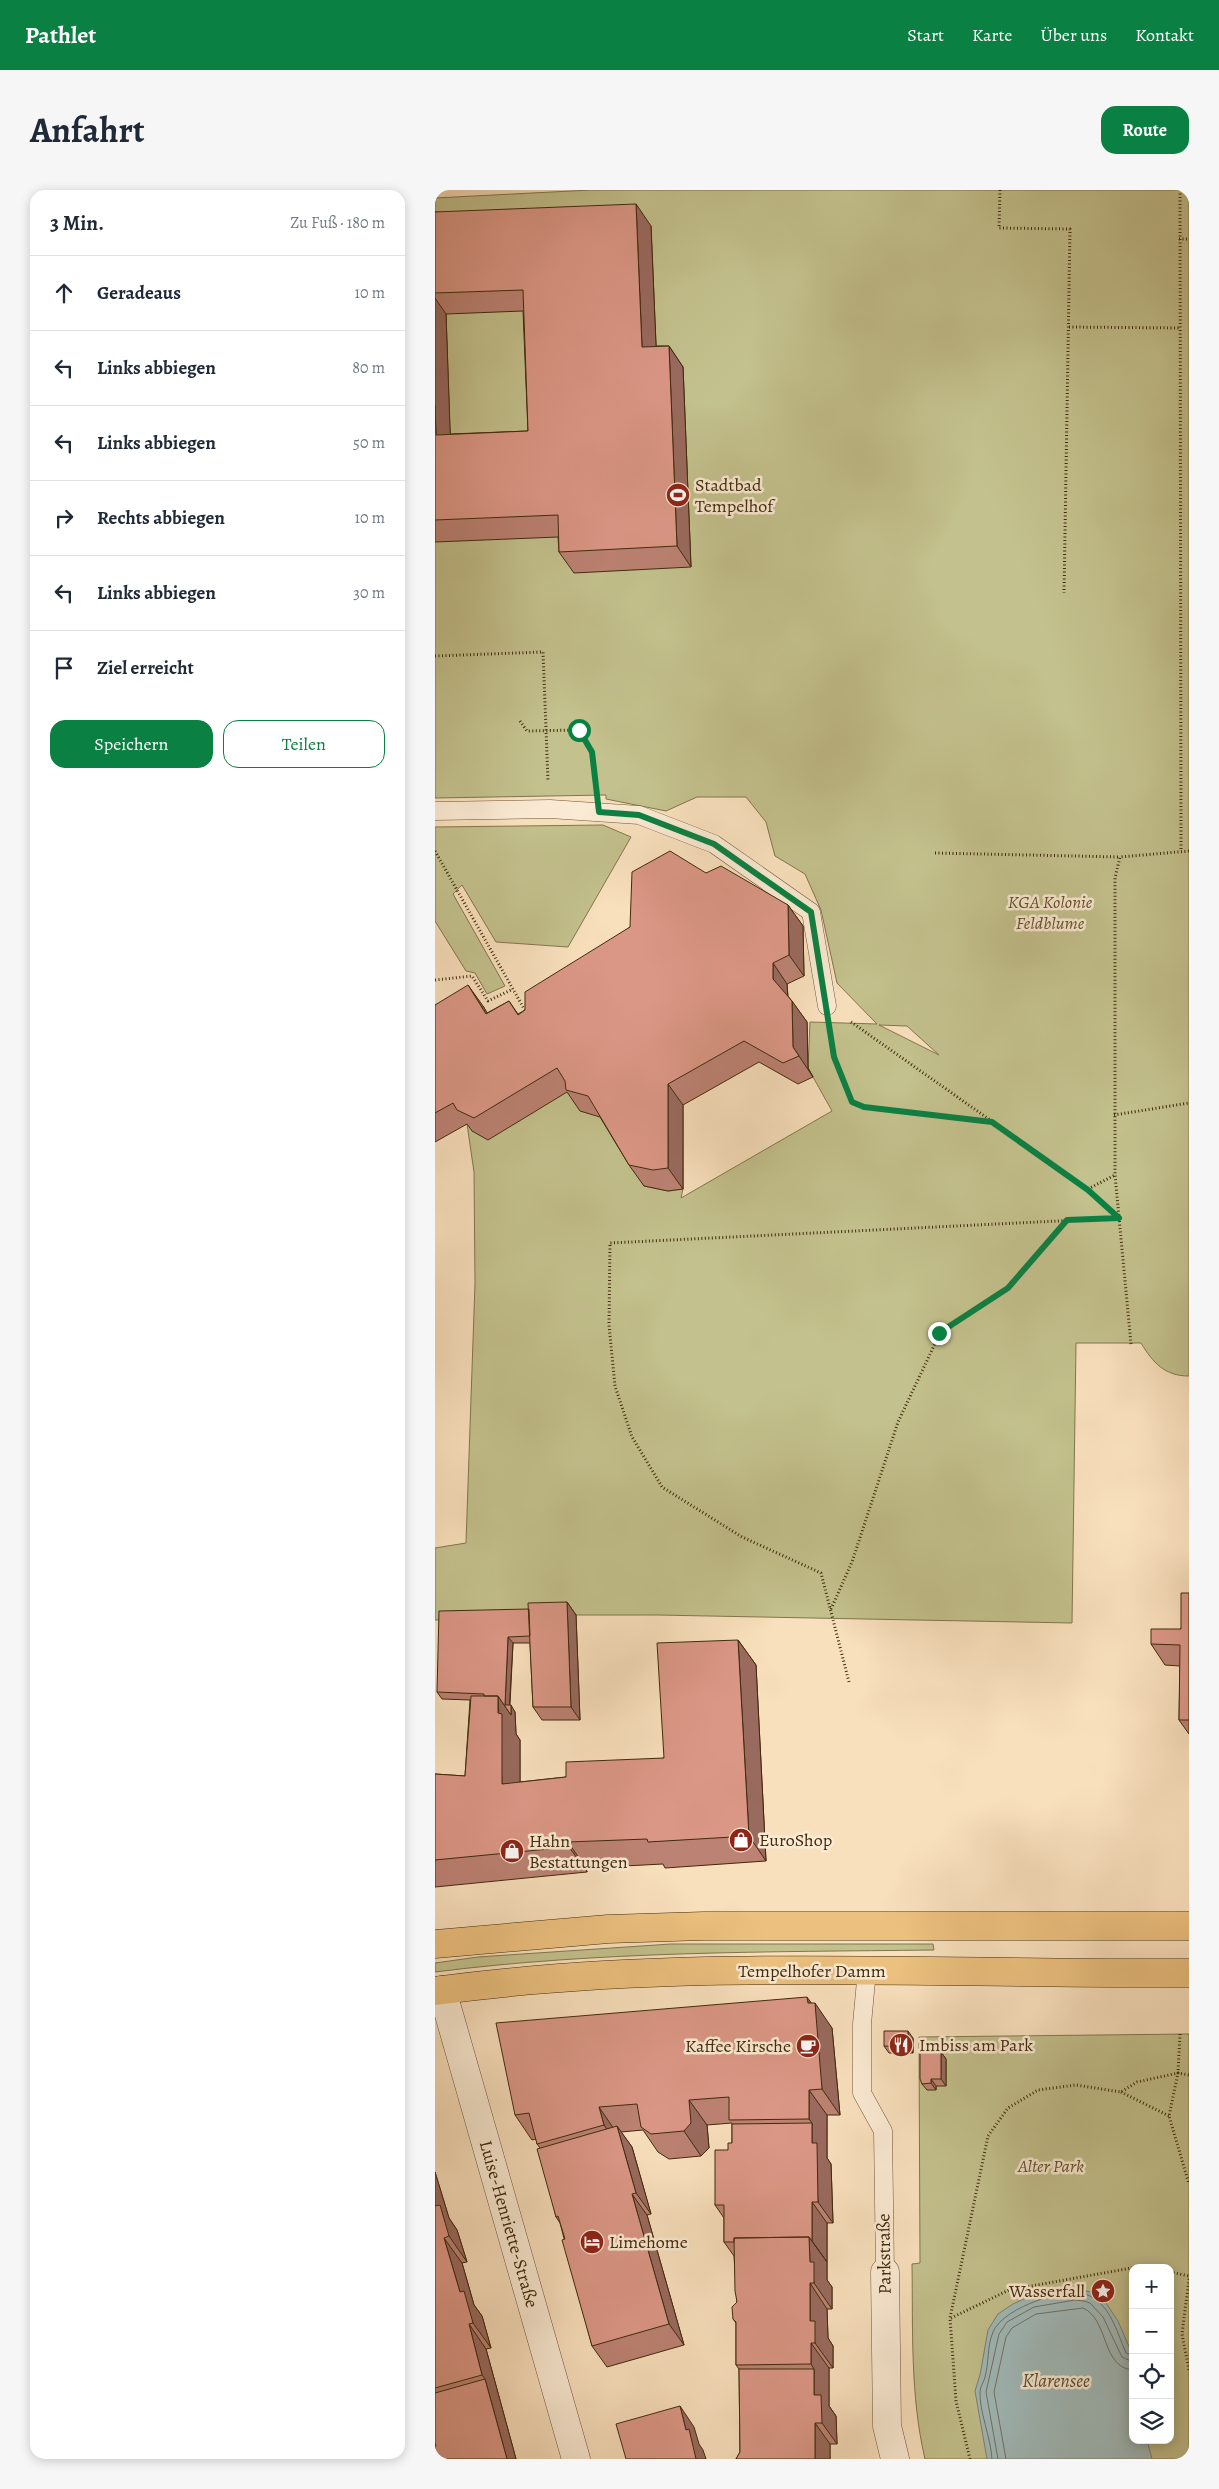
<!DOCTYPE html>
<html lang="de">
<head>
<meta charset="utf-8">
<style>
	body { margin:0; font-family:Alegreya,serif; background:#f6f6f7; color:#1f2937 }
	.controls { position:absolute; right:15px; bottom:15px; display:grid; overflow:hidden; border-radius:10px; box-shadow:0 2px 12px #0003 }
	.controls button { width:45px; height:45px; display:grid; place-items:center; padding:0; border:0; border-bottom:1px solid #e0e1e3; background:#fff; color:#1f2937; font:25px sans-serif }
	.stop { position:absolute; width:15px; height:15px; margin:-11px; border:4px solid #0b8043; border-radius:50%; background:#fff }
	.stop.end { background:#0b8043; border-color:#fff; box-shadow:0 1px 5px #0008 }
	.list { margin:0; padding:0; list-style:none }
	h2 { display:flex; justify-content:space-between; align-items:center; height:65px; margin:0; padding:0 20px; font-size:21px }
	h2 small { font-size:16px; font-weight:400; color:#747a83 }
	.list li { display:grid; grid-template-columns:32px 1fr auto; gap:15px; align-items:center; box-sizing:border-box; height:75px; padding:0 20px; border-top:1px solid #e0e1e3 }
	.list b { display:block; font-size:19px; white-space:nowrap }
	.list em { font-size:16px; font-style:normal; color:#747a83 }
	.actions { display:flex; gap:10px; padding:15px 20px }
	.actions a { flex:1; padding:11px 0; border:1px solid #0b8043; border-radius:15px; text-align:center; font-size:18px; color:#0b8043 }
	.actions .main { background:#0b8043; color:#fff }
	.icon { flex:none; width:28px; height:28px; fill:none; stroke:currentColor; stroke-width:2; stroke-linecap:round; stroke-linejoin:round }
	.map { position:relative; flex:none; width:754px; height:2269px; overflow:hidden; border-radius:15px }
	header { display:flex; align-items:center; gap:30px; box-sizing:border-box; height:70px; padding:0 25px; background:#0b8043; color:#fff }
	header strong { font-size:24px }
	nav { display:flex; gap:28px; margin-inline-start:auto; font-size:18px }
	.intro { display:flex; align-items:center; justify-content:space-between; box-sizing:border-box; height:120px; padding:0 30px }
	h1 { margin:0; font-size:35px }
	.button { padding:12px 22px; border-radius:15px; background:#0b8043; color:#fff; font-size:18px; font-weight:700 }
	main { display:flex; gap:30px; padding:0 30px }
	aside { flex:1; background:#fff; border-radius:15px; box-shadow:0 2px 12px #0003 }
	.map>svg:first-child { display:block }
	.green { fill:#c3c18d; stroke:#82764c; fill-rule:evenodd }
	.water { fill:#a1bbbb; stroke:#7b8175 }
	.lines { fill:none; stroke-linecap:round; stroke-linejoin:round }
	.shore { stroke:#717264; stroke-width:1 }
	.service-casing { stroke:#6f5838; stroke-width:19 }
	.minor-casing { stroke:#6f5838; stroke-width:29 }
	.primary-casing { stroke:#412a0c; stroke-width:29 }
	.path { stroke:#412a0c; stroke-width:3; stroke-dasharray:1 2.5; stroke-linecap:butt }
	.service { stroke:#fbebd4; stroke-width:18 }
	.minor { stroke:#fbebd4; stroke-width:28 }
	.primary { stroke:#ecc07e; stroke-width:28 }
	.wall { fill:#bc8273; stroke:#412a0c; fill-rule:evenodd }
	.shaded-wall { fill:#996a5e; stroke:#412a0c }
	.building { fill:#db9786; stroke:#412a0c }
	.route { stroke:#0b8043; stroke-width:6 }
	.labels { text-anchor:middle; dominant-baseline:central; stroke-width:5; stroke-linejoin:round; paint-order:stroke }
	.poi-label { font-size:18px; fill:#412a0c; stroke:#fbebd4; text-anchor:start }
	.park-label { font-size:18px; font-style:italic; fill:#62502c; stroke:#fbebd4 }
	.street-label { font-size:18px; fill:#412a0c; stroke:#fbebd4 }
	.water-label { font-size:19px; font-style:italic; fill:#594e38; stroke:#fbebd4 }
</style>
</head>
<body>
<header>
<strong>Pathlet</strong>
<nav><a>Start</a><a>Karte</a><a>Über uns</a><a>Kontakt</a></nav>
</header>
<div class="intro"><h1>Anfahrt</h1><a class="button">Route</a></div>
<main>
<aside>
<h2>3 Min.<small>Zu Fuß · 180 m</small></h2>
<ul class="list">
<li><svg class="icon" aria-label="ahead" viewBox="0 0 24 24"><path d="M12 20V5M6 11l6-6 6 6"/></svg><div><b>Geradeaus</b></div><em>10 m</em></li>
<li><svg class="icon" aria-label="left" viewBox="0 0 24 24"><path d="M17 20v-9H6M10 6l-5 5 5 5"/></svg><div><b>Links abbiegen</b></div><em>80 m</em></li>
<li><svg class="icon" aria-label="left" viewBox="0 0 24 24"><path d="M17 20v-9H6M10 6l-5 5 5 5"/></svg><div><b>Links abbiegen</b></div><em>50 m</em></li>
<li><svg class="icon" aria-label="right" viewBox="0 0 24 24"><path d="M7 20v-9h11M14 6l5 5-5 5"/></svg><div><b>Rechts abbiegen</b></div><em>10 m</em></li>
<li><svg class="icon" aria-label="left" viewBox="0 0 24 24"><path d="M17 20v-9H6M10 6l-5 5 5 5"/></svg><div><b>Links abbiegen</b></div><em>30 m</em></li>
<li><svg class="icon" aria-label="arrive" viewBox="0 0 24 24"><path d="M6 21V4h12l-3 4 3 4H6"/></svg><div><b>Ziel erreicht</b></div></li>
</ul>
<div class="actions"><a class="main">Speichern</a><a>Teilen</a></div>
</aside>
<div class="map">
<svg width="754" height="2269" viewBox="0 0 754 2269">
	<rect width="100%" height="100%" fill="#f9e0bd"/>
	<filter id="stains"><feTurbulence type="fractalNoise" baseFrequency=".004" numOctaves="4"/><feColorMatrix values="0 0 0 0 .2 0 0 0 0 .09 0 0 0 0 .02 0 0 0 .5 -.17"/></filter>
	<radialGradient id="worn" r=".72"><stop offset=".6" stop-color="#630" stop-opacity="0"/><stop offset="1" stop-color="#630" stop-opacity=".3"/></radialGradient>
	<path class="green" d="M156,0H754V1186C730,1186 718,1173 706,1153H641L637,1433L222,1425H102L0,1430V1358L31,1353L40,1093L39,982L32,934L137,899L168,927L209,996L233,1001L248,999L246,1008L397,921L373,878L375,832L442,834L402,793L386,720L370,684L340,666L331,632L311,607H262L231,621L171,609V605L0,608V8ZM444,835L472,836L504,865Z
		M168,635L196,647L133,757L61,752L27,695L18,704L70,796L52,804L40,783L31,781L0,731V637Z
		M236,1754H498L499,1760C332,1762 165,1761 0,1782V1773L43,1767Z
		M754,1844V2269H490C475,2205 478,2139 477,2074L485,2073L484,1847ZM698,2078H735V2250H698Z"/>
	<path class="water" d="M640,2099L661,2103L669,2110L683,2131L698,2166V2250H712L717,2269H552L540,2201L545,2185L553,2140L563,2124L578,2114L595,2106Z"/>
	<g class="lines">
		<path class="shore" d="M557,2269C556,2248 544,2221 545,2201C545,2197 549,2192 550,2187C554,2173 552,2156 558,2142C568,2117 637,2093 659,2108C677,2120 683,2145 691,2163L698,2166
			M563,2269L551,2202L564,2144L572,2132L599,2117L640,2110L649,2111L655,2113L668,2127L687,2167L698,2172
			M571,2269L559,2202L571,2147L577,2138L601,2124L648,2118C674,2129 666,2178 698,2180"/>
		<g class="service-casing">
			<path id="service" d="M0,621L115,619L204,625L279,654L376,722L392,816
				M432,1780L427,1834V1903L448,1941L450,2082"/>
		</g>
		<g class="minor-casing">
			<path id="minor" d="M7,1800L141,2269
				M450,2082L452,2236L460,2269"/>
		</g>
		<g class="primary-casing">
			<path id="primary" d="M0,1754L173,1739L269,1736H754
				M0,1801C250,1767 503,1785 754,1783"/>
		</g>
		<path class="path" d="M565,0L564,38L635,39L629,403
			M745,0L746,660
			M744,49H754
			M634,137L746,138
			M0,466L108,462L113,591
			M85,531L92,541L144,540L157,562L161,594
			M0,661L92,824
			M500,663L685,667
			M0,790L37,786L53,811L78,799
			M416,832L653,999L683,1027
			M396,844L399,867L417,912L429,917L557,932
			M679,925L754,913
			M653,999L680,985
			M696,1154L680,985V688L685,667L754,661
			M396,1419L417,1372L463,1232L505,1143L573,1098L632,1031
			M414,1492L386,1383L307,1347L227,1297L197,1247L180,1196L174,1135L175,1053L684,1028
			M745,1844L743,1883L754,1885
			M686,1902L734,1926
			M735,2082L754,2086
			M754,2089L747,2144L754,2180
			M516,2128L574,2100L702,2077L709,2078
			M535,2269L521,2211L515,2128L553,1946L573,1918L603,1900L641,1895L686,1902L702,1892L743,1883L734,1926L754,1994"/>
		<use href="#service" class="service"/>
		<use href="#minor" class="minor"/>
		<use href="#primary" class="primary"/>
	</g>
	<path class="wall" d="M0,22L216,36L221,156H234L248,177L256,377L139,383L124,362L123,347L0,352ZM88,121L93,241L15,244L11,124Z
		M271,683L353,715L368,736L369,786L352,794L353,806L372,832L373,878L378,887L363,894L324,872L248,915V999L233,1001L209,996L194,975L165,927L145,921L132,902L53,950L37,941L32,934L0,952V815L48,816L52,823L74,811L83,824L90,820L195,737Z
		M754,1403V1544L744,1530L745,1476L730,1475L716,1454L746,1439Z
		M132,1412L141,1425L145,1530H107L98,1517L95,1453H78L75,1515L80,1522L81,1544L85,1550V1592L131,1587L229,1568L303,1450L321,1475L331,1671L230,1678L228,1674L151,1678L152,1682L0,1697V1584L30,1586L35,1510L7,1509L2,1502L94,1419Z
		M376,1813L397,1838L405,1925H392V1968L396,1974L398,2033H392V2090L397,2097V2119H392L393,2148L398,2156V2178H394V2216L401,2226L402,2254H395V2269H301L305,2262L304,2179L301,2175V2133L298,2129L302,2112L299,2066L289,2052V2028L280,2015L293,1960L297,1953V1933L272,1935L274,1958L266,1966L234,1969L223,1962L208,1940L186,1942L197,1957L216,2024L212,2025L249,2155L172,2177L157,2156L125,2033L121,2027L105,1958L102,1954L101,1949L97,1950L80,1925Z
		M478,1848V1863H454L449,1856Z
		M506,1862L511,1869V1896H501V1900H492L487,1894Z
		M0,1982L14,2028L22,2040L32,2072L27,2073L39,2115L47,2126L56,2158L51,2159L81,2269H0L1,2256L0,2253Z"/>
	<path class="shaded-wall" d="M201,14L216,36L222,178L207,157Z
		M0,108L11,124L16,266L1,245L0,215Z
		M234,156L248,177L256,377L242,356Z
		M353,715L368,736L369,786L354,765Z
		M338,773L352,794L353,810L338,789Z
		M33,795L48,816L66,845L51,824Z
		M357,811L372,832L373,878L378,887L358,857Z
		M233,894L248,915V999L233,978Z
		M132,1412L141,1425L145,1530L136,1517Z
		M73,1447L78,1453L74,1522L70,1515Z
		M303,1450L321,1475L331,1671L314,1646Z
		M63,1506L76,1525V1515L80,1522L81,1544L85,1550V1619L67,1594Z
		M133,1652L151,1678L152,1682L134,1657Z
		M372,1807L380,1818V1813L397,1838L405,1925L387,1899L373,1813Z
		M473,1841L478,1848V1863L473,1857Z
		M506,1862L511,1869V1896L506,1889Z
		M496,1889L501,1896V1900L496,1893Z
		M374,1900L392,1925V1968L396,1974L398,2033L383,2012L377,1953V1933L374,1929Z
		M254,1910L272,1935L274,1958L266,1966L249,1941Z
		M164,1917L181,1942L186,1960L169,1935Z
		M182,1936L197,1957L216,2024L201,2003Z
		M0,1982L14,2028L22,2040L32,2072L14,2046L0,2015Z
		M197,2004L212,2025L249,2155L234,2134Z
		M377,2012L392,2033V2072L377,2051Z
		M374,2047L392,2072V2090L397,2097V2119L379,2093L375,2072Z
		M9,2048L27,2073L39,2115L47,2126L56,2158L38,2133L25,2102Z
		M375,2093L392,2119L393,2148L398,2156V2178L380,2153L375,2131Z
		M34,2134L51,2159L81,2269H72L50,2189L47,2185Z
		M376,2153L394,2178V2216L401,2226L402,2254L387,2233L379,2205V2179L376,2174Z
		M245,2216L259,2237L264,2254L268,2260L271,2269H261L251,2240Z
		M380,2233L395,2254V2269H380Z"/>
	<path class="building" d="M201,14L207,157L234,156L242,356L124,362L123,325L0,330V215L1,245L93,241L88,100L0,103V22Z
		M235,661L271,683L286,676L353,715L354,765L338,773V789L357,811L358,857L364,866L348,873L309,851L233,894V978L218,980L194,975L153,906L131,900L130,891L122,878L39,928L22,920L18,913L0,923V815L33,795L51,824L74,811L83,825L90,820V802L195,737L197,682Z
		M746,1403H754V1530H744L745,1455L716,1454V1439H746Z
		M132,1412L136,1517H98L93,1413Z
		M94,1419L95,1446L73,1447L70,1515H76V1525L63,1506H49V1504L2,1502L4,1421Z
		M303,1450L314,1646L213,1652L212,1649L133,1652L134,1657L0,1670V1584L30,1586L36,1506H63V1523L67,1524V1594L131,1587V1572L229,1568L222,1453Z
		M372,1807L373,1813H380L387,1899L374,1900V1929L294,1930V1907L254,1910L256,1933L249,1941L216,1944L206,1937L202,1914L164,1917L169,1935L102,1954L94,1923L80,1925L61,1833Z
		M449,1841H473V1857L449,1856Z
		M485,1862H506V1889H496V1893L487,1894L485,1889Z
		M377,1933V1953H382L383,2012H377V2051L374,2047L299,2048V2052H289V2015H280V1960H293V1953H297V1934Z
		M182,1936L201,2003L197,2004L234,2134L157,2156L127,2050L130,2049L123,2026L121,2027L102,1959Z
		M0,2015V2016L5,2015L14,2046L9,2048L25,2102L29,2101L38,2133L34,2134L47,2185L0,2198Z
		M374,2047L375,2072H379V2093H375V2131H380V2153H376V2174L301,2175V2132L298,2129L297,2117L302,2112L300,2101L299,2048Z
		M304,2179H379V2205H386L387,2233H380V2269H301L305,2262Z
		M50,2189L72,2269H0V2256H1L0,2253V2203Z
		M245,2216L251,2240L254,2239L261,2269H191L181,2234Z"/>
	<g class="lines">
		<path class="route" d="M144,540L157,562L164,622L204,625L279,654L376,722L399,867L417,912L429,917L557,932L653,1000L684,1028L632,1030L573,1098L504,1143"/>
	</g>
	<defs>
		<g id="stadium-disc" transform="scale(1.25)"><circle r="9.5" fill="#8f2418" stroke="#fbebd4"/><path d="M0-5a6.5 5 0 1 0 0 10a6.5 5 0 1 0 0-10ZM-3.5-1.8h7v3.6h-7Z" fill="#fff"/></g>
		<g id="shop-disc" transform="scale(1.25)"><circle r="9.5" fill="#8f2418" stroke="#fbebd4"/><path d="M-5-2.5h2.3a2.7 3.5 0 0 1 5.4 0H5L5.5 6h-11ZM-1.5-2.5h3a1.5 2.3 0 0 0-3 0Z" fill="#fff"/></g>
		<g id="restaurant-disc" transform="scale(1.25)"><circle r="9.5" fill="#8f2418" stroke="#fbebd4"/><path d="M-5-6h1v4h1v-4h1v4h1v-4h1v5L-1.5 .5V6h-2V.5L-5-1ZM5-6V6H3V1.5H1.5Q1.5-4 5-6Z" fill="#fff"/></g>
		<g id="cafe-disc" transform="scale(1.25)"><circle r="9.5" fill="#8f2418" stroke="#fbebd4"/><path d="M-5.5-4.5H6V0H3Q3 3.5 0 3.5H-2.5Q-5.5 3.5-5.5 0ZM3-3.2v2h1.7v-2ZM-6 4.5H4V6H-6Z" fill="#fff"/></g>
		<g id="hotel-disc" transform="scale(1.25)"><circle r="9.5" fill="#8f2418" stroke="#fbebd4"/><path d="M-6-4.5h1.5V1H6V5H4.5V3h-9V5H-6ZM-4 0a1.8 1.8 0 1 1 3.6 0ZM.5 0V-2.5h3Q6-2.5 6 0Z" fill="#fff"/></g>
		<g id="sight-disc" transform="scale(1.25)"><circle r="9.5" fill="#8f2418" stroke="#fbebd4"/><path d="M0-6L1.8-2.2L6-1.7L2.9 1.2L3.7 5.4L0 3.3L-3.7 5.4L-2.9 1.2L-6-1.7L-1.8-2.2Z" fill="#fff"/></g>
	</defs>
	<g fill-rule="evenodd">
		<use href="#stadium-disc" x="243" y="305"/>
		<use href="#shop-disc" x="306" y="1650"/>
		<use href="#shop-disc" x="77" y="1661"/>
		<use href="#restaurant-disc" x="466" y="1855"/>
		<use href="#cafe-disc" x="373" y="1856"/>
		<use href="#hotel-disc" x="157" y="2052"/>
		<use href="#sight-disc" x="668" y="2101"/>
	</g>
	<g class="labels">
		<g class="poi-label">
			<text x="260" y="295">Stadtbad<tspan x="260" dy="21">Tempelhof</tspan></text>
			<text x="324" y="1650">EuroShop</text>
			<text x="94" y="1651">Hahn<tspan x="94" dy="21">Bestattungen</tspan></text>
			<text x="484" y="1855">Imbiss am Park</text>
			<text x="356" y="1856" text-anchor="end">Kaffee Kirsche</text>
			<text x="174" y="2052">Limehome</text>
			<text x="650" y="2101" text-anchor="end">Wasserfall</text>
		</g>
		<g class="park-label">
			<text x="615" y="712">KGA Kolonie<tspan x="615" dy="21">Feldblume</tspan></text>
			<text x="616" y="1976">Alter Park</text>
		</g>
		<g class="street-label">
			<text x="377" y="1781">Tempelhofer Damm</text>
			<text transform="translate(74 2034) rotate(74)">Luise-Henriette-Straße</text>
			<text transform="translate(449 2064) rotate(-91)">Parkstraße</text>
		</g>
		<g class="water-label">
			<text x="621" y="2191">Klarensee</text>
		</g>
	</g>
	<rect width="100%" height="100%" filter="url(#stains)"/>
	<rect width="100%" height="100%" fill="url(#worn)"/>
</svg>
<div class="controls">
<button>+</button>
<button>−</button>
<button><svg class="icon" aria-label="locate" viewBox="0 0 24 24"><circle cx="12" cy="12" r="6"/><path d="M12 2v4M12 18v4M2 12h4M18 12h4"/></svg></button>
<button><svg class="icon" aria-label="layers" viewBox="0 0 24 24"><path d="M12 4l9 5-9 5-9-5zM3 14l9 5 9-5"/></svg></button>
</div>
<div class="stop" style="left:144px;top:540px"></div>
<div class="stop end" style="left:504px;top:1143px"></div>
</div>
</main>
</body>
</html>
